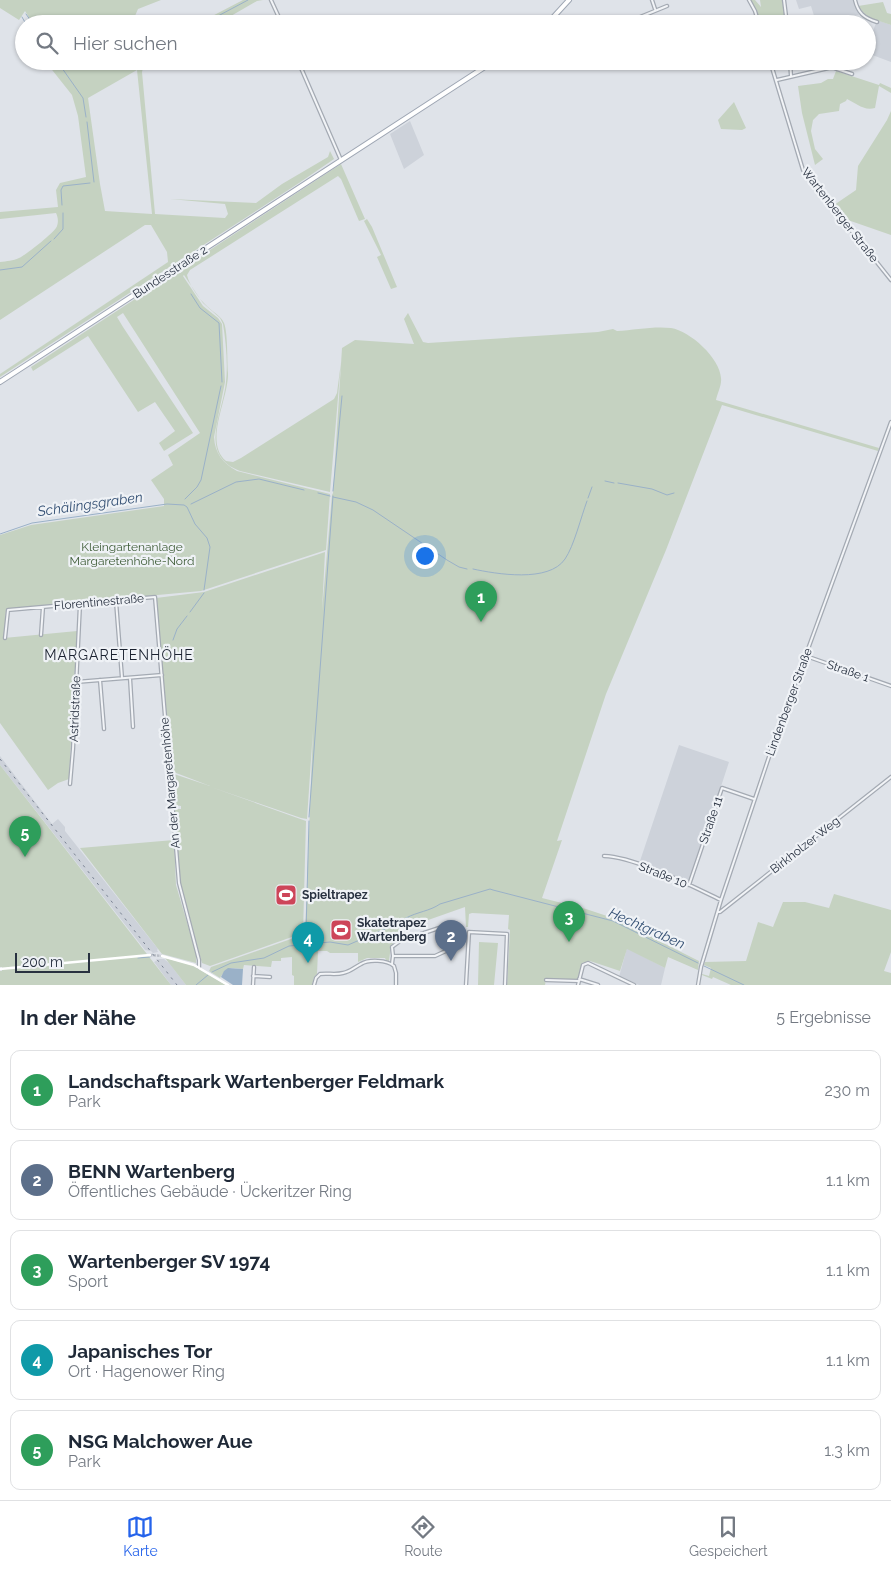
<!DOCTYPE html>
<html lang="de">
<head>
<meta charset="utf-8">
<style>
	body { margin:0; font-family:Raleway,sans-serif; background:#f2f2f3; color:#1f2937 }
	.scale { position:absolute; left:15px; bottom:12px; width:75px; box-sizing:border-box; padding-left:5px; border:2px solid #283140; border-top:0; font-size:14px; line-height:18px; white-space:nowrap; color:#283140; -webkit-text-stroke:4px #eff2f6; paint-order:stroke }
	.you { position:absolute; left:424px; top:555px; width:18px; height:18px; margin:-12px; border:4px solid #fff; border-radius:50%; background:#1a73e8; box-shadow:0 0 0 8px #1a73e833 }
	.badge { display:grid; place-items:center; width:32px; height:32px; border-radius:50%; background:#2563eb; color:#fff; font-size:16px; font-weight:700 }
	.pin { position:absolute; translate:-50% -41px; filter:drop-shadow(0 1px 2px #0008) }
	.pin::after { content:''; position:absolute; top:26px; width:18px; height:15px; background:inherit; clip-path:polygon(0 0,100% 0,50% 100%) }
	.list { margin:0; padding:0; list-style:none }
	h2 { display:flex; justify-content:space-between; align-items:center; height:65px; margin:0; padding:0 20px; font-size:21px }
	h2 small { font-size:16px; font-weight:400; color:#747a83 }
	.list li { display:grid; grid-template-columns:32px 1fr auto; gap:15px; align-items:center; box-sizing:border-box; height:80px; margin:0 10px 10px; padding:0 10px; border:1px solid #e0e1e3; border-radius:10px }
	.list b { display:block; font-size:19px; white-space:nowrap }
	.list p { margin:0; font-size:16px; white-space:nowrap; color:#747a83 }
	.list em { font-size:16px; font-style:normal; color:#747a83 }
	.icon { flex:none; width:28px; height:28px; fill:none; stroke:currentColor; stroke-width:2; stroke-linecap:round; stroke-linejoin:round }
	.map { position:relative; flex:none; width:891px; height:985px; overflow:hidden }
	.search { position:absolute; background:#fff; box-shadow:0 1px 4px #0004; left:15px; right:15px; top:15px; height:55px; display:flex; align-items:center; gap:12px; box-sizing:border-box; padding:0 18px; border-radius:28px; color:#747a83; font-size:19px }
	.sheet { height:515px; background:#fff }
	nav { display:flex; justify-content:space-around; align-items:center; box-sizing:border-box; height:70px; border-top:1px solid #e0e1e3; background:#fff; font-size:14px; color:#747a83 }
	nav a { display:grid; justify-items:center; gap:2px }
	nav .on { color:#2563eb }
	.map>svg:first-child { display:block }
	.built { fill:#cdd2da }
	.green { fill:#c5d2c1; fill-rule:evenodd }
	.water { fill:#9ab1c8 }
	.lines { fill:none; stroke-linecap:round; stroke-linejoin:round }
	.stream { stroke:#9ab1c8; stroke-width:1 }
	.secondary-tunnel { stroke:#babfc7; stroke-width:2.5; stroke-dasharray:2.5 1; stroke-linecap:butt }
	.street-casing { stroke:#a4aab3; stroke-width:4.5 }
	.primary-casing { stroke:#9fa7b4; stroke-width:6 }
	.street { stroke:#f2f4f7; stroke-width:2 }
	.secondary { stroke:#fff; stroke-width:2.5 }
	.primary { stroke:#fff; stroke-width:4 }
	.rail { stroke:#798292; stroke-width:1; stroke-dasharray:2.5 5; stroke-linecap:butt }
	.labels { text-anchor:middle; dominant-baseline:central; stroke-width:4.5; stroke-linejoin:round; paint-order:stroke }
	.street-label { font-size:12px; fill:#283140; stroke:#eff2f6 }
	.park-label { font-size:12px; fill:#3d5b36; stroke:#eff2f6 }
	.poi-label { font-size:12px; font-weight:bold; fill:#283140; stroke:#eff2f6; text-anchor:start }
	.water-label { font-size:14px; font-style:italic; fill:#334f73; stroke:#eff2f6 }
	.neighbourhood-label { font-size:14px; letter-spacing:1px; fill:#1b2230; stroke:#eff2f6 }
</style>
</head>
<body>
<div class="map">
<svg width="891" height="985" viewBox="0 0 891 985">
	<rect width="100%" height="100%" fill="#dfe3e9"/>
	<path class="built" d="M796,0H854L859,15L815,19L811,6L799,9Z
		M877,20L891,25V62L867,53V48Z
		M410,121L424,155L404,169L390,134Z
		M679,745L729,762L689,884L639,864Z
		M0,756L52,824L58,819L65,827V831L158,949L157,950L158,952L153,953L151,951L145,950L0,765Z
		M627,948L665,968L661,985H639L619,977Z
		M159,959H164L169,963L186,985H171L154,962Z"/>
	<path class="green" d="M0,0H161L138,9L135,16L136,24H33L25,11L19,20L0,8Z
		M243,0H263L257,1L217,24H197Z
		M750,0H755L761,7L760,0H783L785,24H774L773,17L760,21Z
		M883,2L887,13L891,14V25L867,17L858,6Z
		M45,61H154L143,68L142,72L155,214L225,218L228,214L225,204L170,199L256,203L282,184L328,157L330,151L334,159L299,183L0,377V374L168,262L167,252L151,225H145L0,320V262C7,261 13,261 19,258C26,255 52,234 56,228C59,223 58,217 56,213L0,219V212L58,207L56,190L60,183L86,177L78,116L72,95ZM137,70L152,214L105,211L100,184L88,98Z
		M836,71L879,85L880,83L891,88V93L879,86L875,108C863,111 856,103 847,99L846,101L840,104L839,111L819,114L813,120L811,131L815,149L823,159L815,165L802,113L798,86L821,83L828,79H833Z
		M734,102L746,128L742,130L721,129L718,120Z
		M891,111V235L845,219L834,205L856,190L858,166L887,120Z
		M341,164L365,219L359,221L341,179L338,176L190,270L187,275C189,285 200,300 208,307C213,312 221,316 224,323C228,333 227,361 228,373C229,398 203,442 226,461L233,462L241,458L334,399L337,393L341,362L330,492L240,471C197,454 223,414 226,382C228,364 226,342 223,324L220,318L203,303L184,275L183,276L203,306L218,318L222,324L225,382L214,437C215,454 223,463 237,471L330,494L326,550L201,591L6,609L4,638L77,631L69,779L58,783L48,790L0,723V535L31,525L164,506V499L151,480L173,465L168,455L200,433L123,313L117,317L123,327L193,433L164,451L159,443L175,431L155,402L138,412L88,336L33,371L31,367L178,271L180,273L182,272L181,269Z
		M367,219L372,227L397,287L391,289L377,257L381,255L364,221Z
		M408,313L423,342L428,343L598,332L613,329L617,331C634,330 654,326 671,328C690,331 720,358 721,378C722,385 717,394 716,400L879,448L878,451L722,405L666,550L606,694L557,841L562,840L542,898L586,909L613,918L699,961L698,970L668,957L665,968L627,949L620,971L590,961L582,963L578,979H576V981L546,980L545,985H507L510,930L508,929L509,915L472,913L469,914L468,927H466L465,907L414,925L395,933V943L391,945L389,961L386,960L385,958H367L358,962V953H330L327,951H318L317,974L314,977L312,985H294V976L292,975V957L281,958V961H272L271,967L244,965L243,969C231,968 227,966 220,978L209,971L211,967L305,934L313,730L307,819L301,818L211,787L306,821L303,933L210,966L202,963L181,889L174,811L176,809H181V806L174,805L171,773L210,786L171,771L156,598L204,592L325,552L322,611L332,495L333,493L342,348L355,340L414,344L404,319Z
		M0,765L171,985H0V971H2V967H0Z
		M174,840L176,885L196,953V963L162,954L80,848Z
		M834,894L891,910V952L884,971L891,973V985H731L713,977L712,979L702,975V974L709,976L711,968L704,965L705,962L746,961L758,922L773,927L783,902H805L829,908Z
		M479,942L498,943L494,985H478Z
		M165,958L192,965L226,985H186Z"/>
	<path class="water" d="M228,968L243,969L242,985H233L221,977L224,971Z"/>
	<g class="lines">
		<path class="stream" d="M26,14L33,24
			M22,17L26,24
			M203,24L248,0
			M57,61L83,98L86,117
			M87,122L94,182
			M62,205L61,190L63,186L90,183
			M54,239L63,229V213
			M0,270L22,267L51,241
			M191,294L200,308L219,323L222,382
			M605,481L614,483
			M618,483L652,489L667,495L674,493
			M333,491L342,396
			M318,493L330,496
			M333,497L356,502L373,510L447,560L459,567L467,569
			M588,498L592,487
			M185,499L197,487L201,480L221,386
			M191,504L236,482L259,479L304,490
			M0,534L32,523L167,504L184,505L187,507L195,524L207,538L210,547L204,590
			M473,569C496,574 549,583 565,559C574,546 581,517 587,501
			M190,612L204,593
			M173,640L177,629L187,616
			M309,817L333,496
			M388,928C394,925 399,921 406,918C417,912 430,911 440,904L490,889L493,890L613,921L698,963
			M306,932L309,821
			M306,936V933
			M138,958L150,957
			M704,966L744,985
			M212,972L231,963L264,958L289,946L330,942L348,945L385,929
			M196,985L208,975"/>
		<path class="secondary-tunnel" d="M150,955L162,956"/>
		<g class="street-casing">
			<path id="street" d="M271,0L282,24
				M652,0L655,9
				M749,0L755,11L759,24
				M784,0L787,24
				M855,0C858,13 864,18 877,22
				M623,24L667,6
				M298,61L341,160
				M770,61L803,170L891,280
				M790,61L791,76
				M777,80L829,68H834L852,74
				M116,601L122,678
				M41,635L43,607
				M5,638L8,610L155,597L179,883L199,960V967
				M806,656L891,686
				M130,678L133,727
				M100,680L104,729
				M76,682L162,675
				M70,784L73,749L80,604
				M604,856C636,857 691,886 721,900
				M689,885L722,788L754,799
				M718,912H720L891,777
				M392,964L393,956H435L448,950H452L451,924L400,941L392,947L393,956
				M253,976L270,977
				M579,979L598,985
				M546,980L578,981
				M253,985L254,967
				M314,985L316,978L320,974C328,973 336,975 343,973C350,972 355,967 361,964C369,959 387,960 394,966L396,973V985
				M466,985L469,932L507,934L505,985
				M578,985L583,965L588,963L634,985
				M698,985L701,967L721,900L774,742L891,422"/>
		</g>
		<g class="primary-casing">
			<path id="primary" d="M547,24L569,0
				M0,382L494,61"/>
		</g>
		<use href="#street" class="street"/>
		<path class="secondary" d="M162,956L194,965L228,985
			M0,969L150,955"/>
		<use href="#primary" class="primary"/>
		<path class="rail" d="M0,759L177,985"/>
	</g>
	<defs>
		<g id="stadium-square" transform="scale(1.125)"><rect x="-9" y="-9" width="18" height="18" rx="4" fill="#cd4559" stroke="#eff2f6"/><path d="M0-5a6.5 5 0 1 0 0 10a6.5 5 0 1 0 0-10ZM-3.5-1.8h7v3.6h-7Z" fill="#fff"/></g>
	</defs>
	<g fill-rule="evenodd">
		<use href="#stadium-square" x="286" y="895"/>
		<use href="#stadium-square" x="341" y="930"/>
	</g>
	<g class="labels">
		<g class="street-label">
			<text transform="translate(840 215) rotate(52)">Wartenberger Straße</text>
			<text transform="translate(170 272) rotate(-33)">Bundesstraße 2</text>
			<text transform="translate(99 602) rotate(-5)">Florentinestraße</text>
			<text transform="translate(848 671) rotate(19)">Straße 1</text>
			<text transform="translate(789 702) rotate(-70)">Lindenberger Straße</text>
			<text transform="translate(75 709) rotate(-88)">Astridstraße</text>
			<text transform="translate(170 783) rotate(-95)">An der Margaretenhöhe</text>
			<text transform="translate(711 820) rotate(-71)">Straße 11</text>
			<text transform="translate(805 845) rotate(-38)">Birkholzer Weg</text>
			<text transform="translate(663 875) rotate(22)">Straße 10</text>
		</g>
		<g class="park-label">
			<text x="132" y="547">Kleingartenanlage<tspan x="132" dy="14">Margaretenhöhe-Nord</tspan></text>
		</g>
		<g class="poi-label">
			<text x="302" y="895">Spieltrapez</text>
			<text x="357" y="923">Skatetrapez<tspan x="357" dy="14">Wartenberg</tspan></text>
		</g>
		<g class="water-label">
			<text transform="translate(90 504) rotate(-8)">Schälingsgraben</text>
			<text transform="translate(647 928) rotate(24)">Hechtgraben</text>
		</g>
		<g class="neighbourhood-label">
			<text x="119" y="655">MARGARETENHÖHE</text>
		</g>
	</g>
</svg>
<div class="scale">200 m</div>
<div class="you"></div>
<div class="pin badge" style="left:481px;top:622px;background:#2e9e5b">1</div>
<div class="pin badge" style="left:451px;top:961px;background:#5c6f8a">2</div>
<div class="pin badge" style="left:569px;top:942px;background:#2e9e5b">3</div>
<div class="pin badge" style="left:308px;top:963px;background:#0f9aa8">4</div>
<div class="pin badge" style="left:25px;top:857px;background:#2e9e5b">5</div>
<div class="search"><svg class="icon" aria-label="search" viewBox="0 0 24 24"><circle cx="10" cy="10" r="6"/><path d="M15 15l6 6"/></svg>Hier suchen</div>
</div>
<section class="sheet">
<h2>In der Nähe<small>5 Ergebnisse</small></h2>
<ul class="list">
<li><span class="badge" style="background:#2e9e5b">1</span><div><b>Landschaftspark Wartenberger Feldmark</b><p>Park</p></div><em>230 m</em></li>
<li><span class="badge" style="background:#5c6f8a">2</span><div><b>BENN Wartenberg</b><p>Öffentliches Gebäude · Ückeritzer Ring</p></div><em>1.1 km</em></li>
<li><span class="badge" style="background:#2e9e5b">3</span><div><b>Wartenberger SV 1974</b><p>Sport</p></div><em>1.1 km</em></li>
<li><span class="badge" style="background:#0f9aa8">4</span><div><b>Japanisches Tor</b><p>Ort · Hagenower Ring</p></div><em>1.1 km</em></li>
<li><span class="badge" style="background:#2e9e5b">5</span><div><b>NSG Malchower Aue</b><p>Park</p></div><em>1.3 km</em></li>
</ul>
</section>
<nav>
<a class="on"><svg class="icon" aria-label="map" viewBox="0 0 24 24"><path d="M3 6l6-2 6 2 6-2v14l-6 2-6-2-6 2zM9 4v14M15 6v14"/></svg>Karte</a>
<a><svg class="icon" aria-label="directions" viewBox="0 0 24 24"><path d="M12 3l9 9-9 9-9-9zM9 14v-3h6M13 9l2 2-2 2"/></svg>Route</a>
<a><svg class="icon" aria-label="saved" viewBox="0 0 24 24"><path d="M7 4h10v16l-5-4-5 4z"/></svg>Gespeichert</a>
</nav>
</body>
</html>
